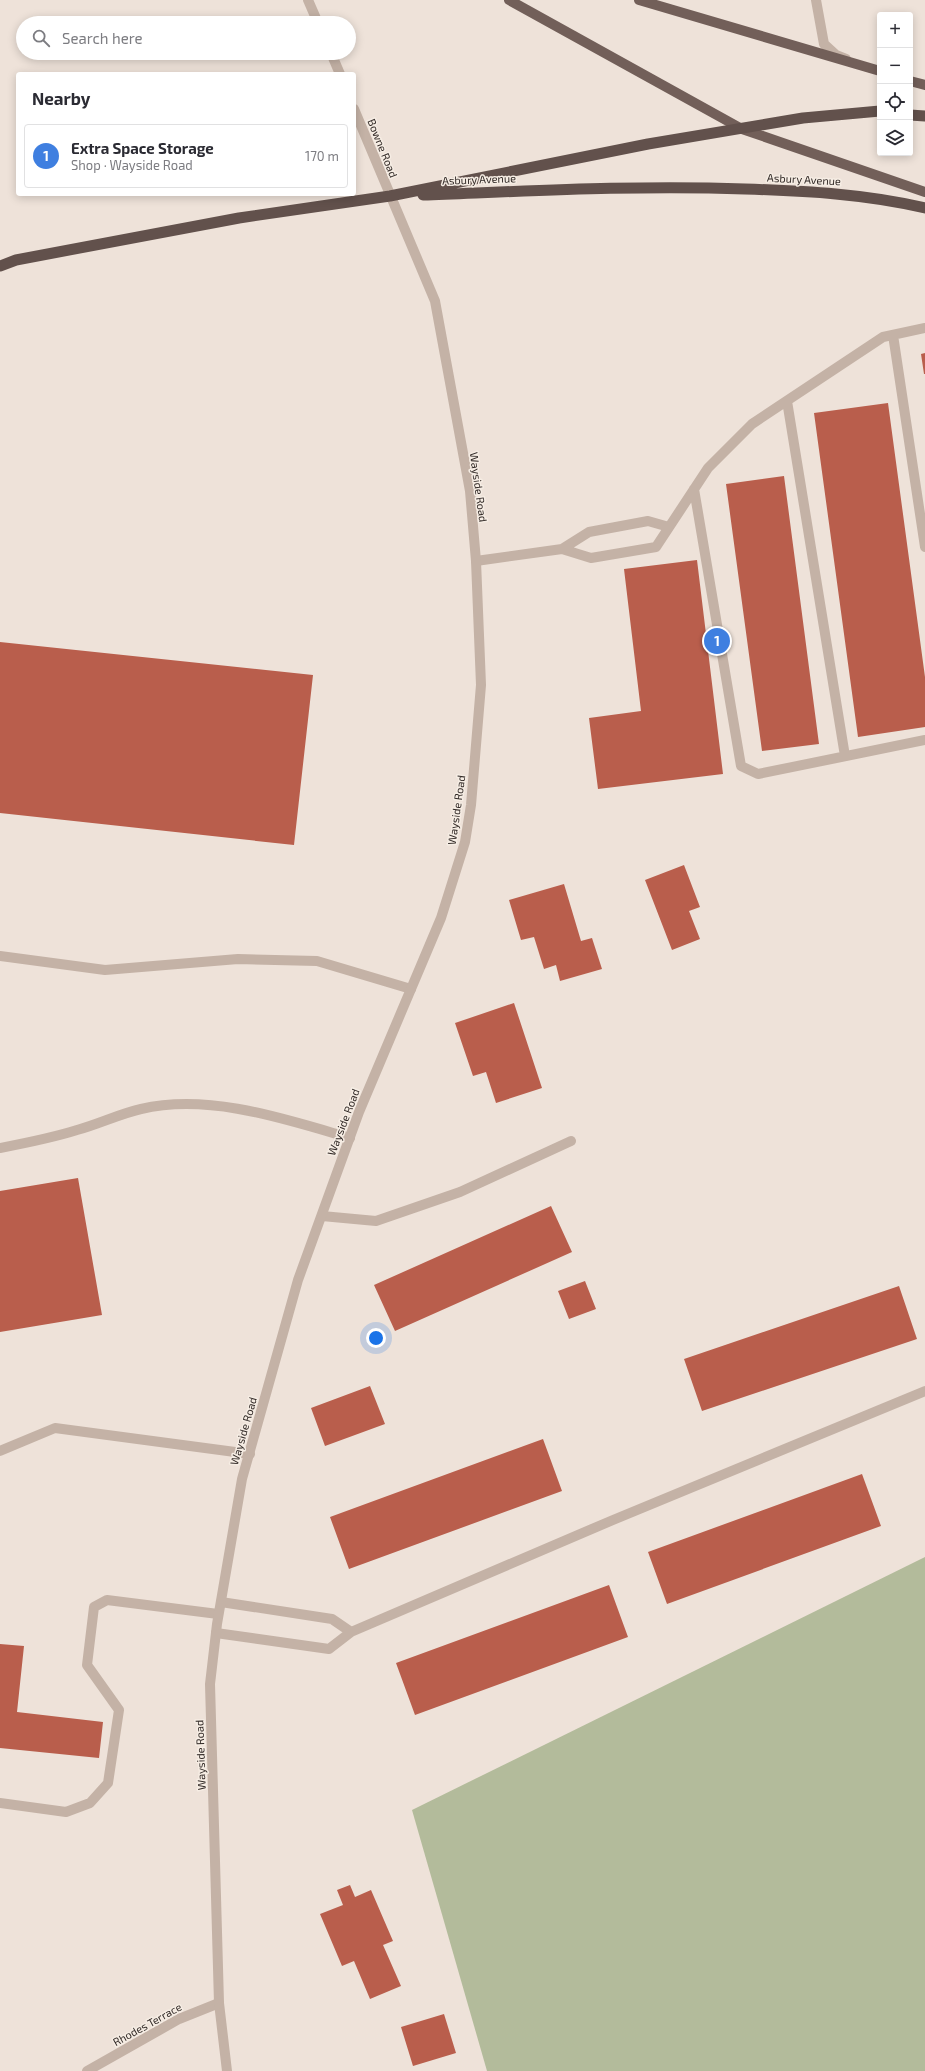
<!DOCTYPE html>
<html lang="en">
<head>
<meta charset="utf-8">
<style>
	body { margin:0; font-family:"Exo 2",sans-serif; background:#f7f7f7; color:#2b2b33 }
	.controls { position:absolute; right:12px; top:12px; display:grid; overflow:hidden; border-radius:4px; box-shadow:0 2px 10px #0003 }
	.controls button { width:36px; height:36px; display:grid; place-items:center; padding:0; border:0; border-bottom:1px solid #e1e1e2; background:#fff; color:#2b2b33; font:20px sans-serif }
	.you { position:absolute; left:376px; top:1338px; width:14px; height:14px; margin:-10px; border:3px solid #fff; border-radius:50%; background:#1a73e8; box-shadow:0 0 0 6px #1a73e833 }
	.badge { display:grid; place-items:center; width:26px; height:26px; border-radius:50%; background:#214e4e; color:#fff; font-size:13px; font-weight:700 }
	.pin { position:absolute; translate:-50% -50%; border:2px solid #fff; box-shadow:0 1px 4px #0006 }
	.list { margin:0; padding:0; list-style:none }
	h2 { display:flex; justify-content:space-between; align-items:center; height:52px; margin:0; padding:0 16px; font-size:17px }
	h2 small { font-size:13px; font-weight:400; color:#7c7c81 }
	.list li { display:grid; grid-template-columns:26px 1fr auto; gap:12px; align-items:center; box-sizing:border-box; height:64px; margin:0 8px 8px; padding:0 8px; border:1px solid #e1e1e2; border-radius:4px }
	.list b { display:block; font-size:15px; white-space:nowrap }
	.list p { margin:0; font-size:13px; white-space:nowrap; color:#7c7c81 }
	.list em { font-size:13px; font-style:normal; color:#7c7c81 }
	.icon { flex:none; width:22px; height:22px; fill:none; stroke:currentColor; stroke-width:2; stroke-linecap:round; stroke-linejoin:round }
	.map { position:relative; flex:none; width:925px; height:2071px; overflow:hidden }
	.search { position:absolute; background:#fff; box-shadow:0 2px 10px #0003; left:16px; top:16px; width:340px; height:44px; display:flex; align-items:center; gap:10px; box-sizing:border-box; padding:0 14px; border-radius:22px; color:#7c7c81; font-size:15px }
	.panel { position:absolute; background:#fff; box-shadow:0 2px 10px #0003; left:16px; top:72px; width:340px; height:124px; border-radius:4px }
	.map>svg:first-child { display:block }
	.green { fill:#b3bb9b }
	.building { fill:#b95e4c }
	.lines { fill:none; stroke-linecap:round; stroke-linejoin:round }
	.service { stroke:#c4b2a6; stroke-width:10 }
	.minor { stroke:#c4b2a6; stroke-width:10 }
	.tertiary { stroke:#c4b2a6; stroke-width:10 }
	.primary { stroke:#725f59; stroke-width:10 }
	.trunk { stroke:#62514c; stroke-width:11 }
	.labels { text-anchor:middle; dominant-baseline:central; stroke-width:3; stroke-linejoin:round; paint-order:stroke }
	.street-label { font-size:11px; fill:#312926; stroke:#f6ede4 }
</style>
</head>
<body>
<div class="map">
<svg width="925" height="2071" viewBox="0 0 925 2071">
	<rect width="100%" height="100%" fill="#eee2d9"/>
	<path class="green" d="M925,1557V2071H487L412,1810Z"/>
	<path class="building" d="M925,353V374H924L921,354Z
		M888,403L925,677V727L858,737L814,413Z
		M784,476L819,744L762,751L726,484Z
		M697,560L723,774L598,789L589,718L641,711L624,569Z
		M0,642L313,675L294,845L0,813Z
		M684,865L700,907L689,911L700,939L672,950L645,880Z
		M564,884L581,941L592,938L602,969L560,981L556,965L544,969L534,937L521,940L509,900Z
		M514,1003L542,1088L496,1103L486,1072L473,1076L455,1023Z
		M78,1178L102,1315L0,1332V1191Z
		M551,1206L572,1252L395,1331L374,1285Z
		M585,1281L596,1309L569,1319L558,1291Z
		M899,1286L917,1339L702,1411L684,1359Z
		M370,1386L385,1424L325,1446L311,1408Z
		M543,1439L562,1491L349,1569L330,1517Z
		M862,1474L881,1526L667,1604L648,1552Z
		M609,1585L628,1637L415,1715L396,1663Z
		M0,1644L24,1646L17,1712L103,1722L99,1758L0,1748Z
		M350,1885L355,1897L371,1890L393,1941L383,1945L401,1986L370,1999L354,1961L342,1966L320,1914L343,1905L337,1890Z
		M444,2014L456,2053L413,2066L401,2027Z"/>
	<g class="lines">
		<path class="service" d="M816,0L824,44L836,55L846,59
			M893,335L925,547
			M787,401L845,756
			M694,489L741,766L758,774L925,740
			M562,549L591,558L656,547L708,468L752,424L883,337L925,328
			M476,561L562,549L589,532L648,521L669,527
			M0,956L105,970L238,959L317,961L411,989
			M0,1148C26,1143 52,1138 77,1130C99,1124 119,1114 141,1109C209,1093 285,1119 350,1138
			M322,1216L376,1221L460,1192L571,1141
			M0,1451L55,1428L250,1454
			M0,1803L66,1812L90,1803L108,1783L119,1710L87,1665L94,1607L107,1600L218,1614"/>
		<path class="minor" d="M351,1632L613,1520L925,1391
			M216,1633L329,1649L351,1632L332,1619L221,1602
			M87,2071L179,2019L219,2003"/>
		<path class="tertiary" d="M308,0L318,23
			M331,53L340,74
			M227,2071L219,2003L210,1684L217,1624L242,1479L298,1280L359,1112L441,918L465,842L471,805L481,685L476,561L470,491L435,301L354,109"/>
		<path class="primary" d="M509,0L742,129L925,192
			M639,0L880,71
			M910,81L925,85"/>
		<path class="trunk" d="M910,115L925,116
			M423,195C530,191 638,185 745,189C806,191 866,194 925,208
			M0,266L16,260L239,218L390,196L648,144L803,118L880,111"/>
	</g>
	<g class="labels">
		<g class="street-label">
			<text transform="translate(383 148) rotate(68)">Bowne Road</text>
			<text transform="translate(479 179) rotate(-2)">Asbury Avenue</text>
			<text transform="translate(804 179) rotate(3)">Asbury Avenue</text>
			<text transform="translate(479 487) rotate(82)">Wayside Road</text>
			<text transform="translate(456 810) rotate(-82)">Wayside Road</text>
			<text transform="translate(343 1122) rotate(-69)">Wayside Road</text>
			<text transform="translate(243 1431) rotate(-74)">Wayside Road</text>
			<text transform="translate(200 1755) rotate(-92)">Wayside Road</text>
			<text transform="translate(147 2024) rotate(-29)">Rhodes Terrace</text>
		</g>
	</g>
</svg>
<div class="controls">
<button>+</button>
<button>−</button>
<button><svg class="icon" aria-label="locate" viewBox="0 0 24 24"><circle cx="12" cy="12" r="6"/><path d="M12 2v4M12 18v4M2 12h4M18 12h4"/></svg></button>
<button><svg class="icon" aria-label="layers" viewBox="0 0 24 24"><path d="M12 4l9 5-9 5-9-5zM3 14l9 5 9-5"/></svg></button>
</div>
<div class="you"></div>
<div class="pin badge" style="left:717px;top:641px;background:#3f7fe0">1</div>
<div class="search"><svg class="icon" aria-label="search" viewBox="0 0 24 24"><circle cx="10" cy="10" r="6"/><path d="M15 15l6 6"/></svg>Search here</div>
<section class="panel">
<h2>Nearby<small></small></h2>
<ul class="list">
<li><span class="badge" style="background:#3f7fe0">1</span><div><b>Extra Space Storage</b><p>Shop · Wayside Road</p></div><em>170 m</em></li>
</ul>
</section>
</div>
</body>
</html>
